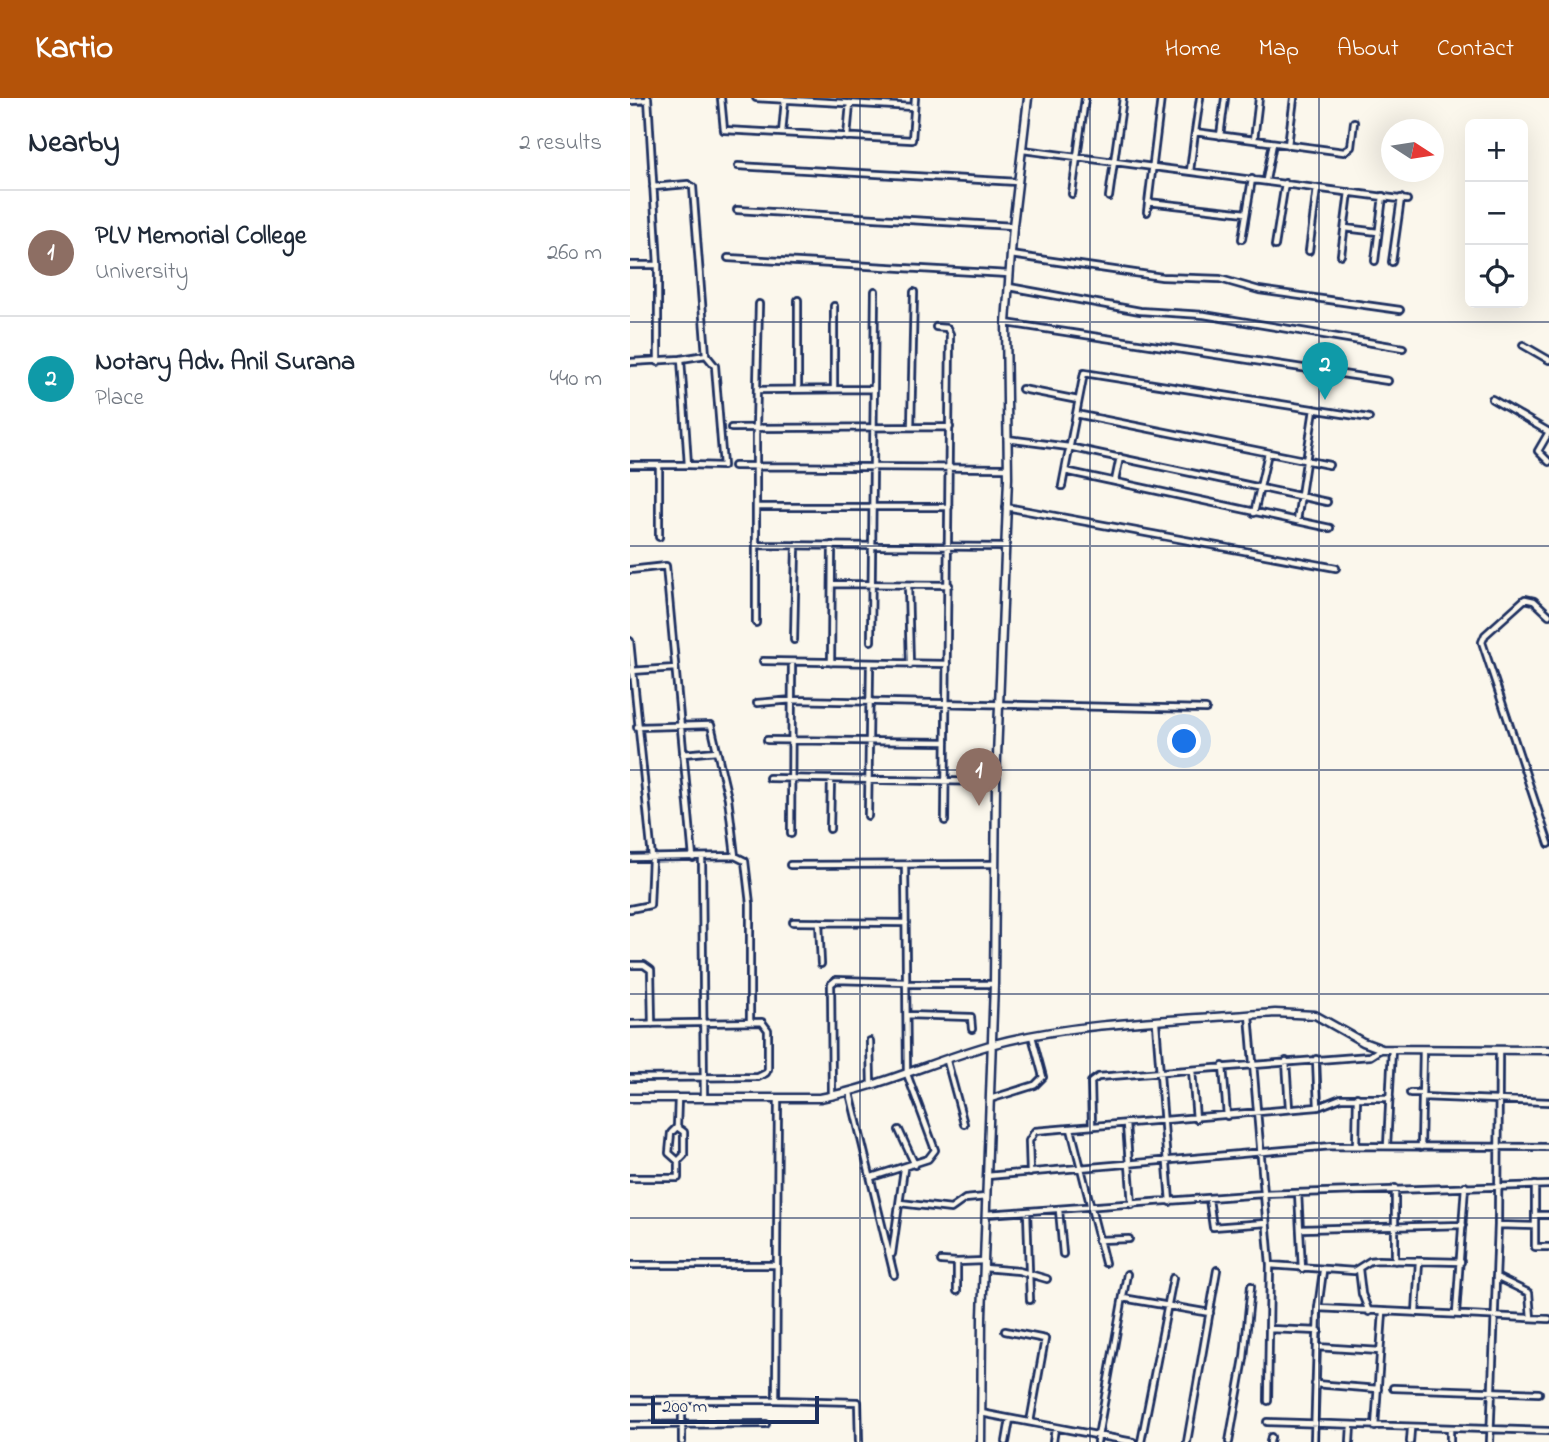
<!DOCTYPE html>
<html lang="en">
<head>
<meta charset="utf-8">
<style>
	body { margin:0; font-family:"Indie Flower",sans-serif; background:#f2f2f3; color:#1f2937 }
	.controls { position:absolute; right:21px; top:21px; display:grid; overflow:hidden; border-radius:10px; box-shadow:0 7px 28px #0002 }
	.controls button { width:63px; height:63px; display:grid; place-items:center; padding:0; border:0; border-bottom:2px solid #e0e1e3; background:#fff; color:#1f2937; font:35px sans-serif }
	.compass { position:absolute; left:751px; top:21px; width:63px; height:63px; border-radius:50%; background:#fff; box-shadow:0 7px 28px #0002; rotate:102deg }
	.scale { position:absolute; left:21px; bottom:18px; width:168px; box-sizing:border-box; padding-left:7px; border:4px solid #1b2f5e; border-top:0; font-size:19px; line-height:24px; white-space:nowrap; color:#1b2f5e; -webkit-text-stroke:5px #fbf7ec; paint-order:stroke }
	.you { position:absolute; left:555px; top:644px; width:24px; height:24px; margin:-18px; border:5px solid #fff; border-radius:50%; background:#1a73e8; box-shadow:0 0 0 10px #1a73e833 }
	.badge { display:grid; place-items:center; width:46px; height:46px; border-radius:50%; background:#b45309; color:#fff; font-size:23px; font-weight:700 }
	.pin { position:absolute; translate:-50% -58px; filter:drop-shadow(0 2px 4px #0008) }
	.pin::after { content:''; position:absolute; top:37px; width:24px; height:21px; background:inherit; clip-path:polygon(0 0,100% 0,50% 100%) }
	.list { margin:0; padding:0; list-style:none }
	h2 { display:flex; justify-content:space-between; align-items:center; height:91px; margin:0; padding:0 28px; font-size:30px }
	h2 small { font-size:23px; font-weight:400; color:#747a83 }
	.list li { display:grid; grid-template-columns:46px 1fr auto; gap:21px; align-items:center; box-sizing:border-box; height:126px; padding:0 28px; border-top:2px solid #e0e1e3 }
	.list b { display:block; font-size:26px; white-space:nowrap }
	.list p { margin:0; font-size:23px; white-space:nowrap; color:#747a83 }
	.list em { font-size:23px; font-style:normal; color:#747a83 }
	.icon { flex:none; width:38px; height:38px; fill:none; stroke:currentColor; stroke-width:2; stroke-linecap:round; stroke-linejoin:round }
	.map { position:relative; flex:none; width:919px; height:1344px; overflow:hidden }
	header { display:flex; align-items:center; gap:42px; box-sizing:border-box; height:98px; padding:0 35px; background:#b45309; color:#fff }
	header strong { font-size:33px }
	nav { display:flex; gap:38px; margin-inline-start:auto; font-size:24px }
	main { display:flex }
	aside { flex:1; background:#fff }
	.map>svg:first-child { display:block }
	.lines { fill:none; stroke-linecap:round; stroke-linejoin:round }
	.street-casing { stroke:#1b2f5e; stroke-width:10 }
	.secondary-casing { stroke:#1b2f5e; stroke-width:11 }
	.street { stroke:#fbf7ec; stroke-width:4.5 }
	.secondary { stroke:#fbf7ec; stroke-width:6 }
	.grid { fill:none; stroke:#1b2f5e; stroke-width:2; stroke-opacity:0.55 }
</style>
</head>
<body>
<header>
<strong>Kartio</strong>
<nav><a>Home</a><a>Map</a><a>About</a><a>Contact</a></nav>
</header>
<main>
<aside>
<h2>Nearby<small>2 results</small></h2>
<ul class="list">
<li><span class="badge" style="background:#8d6e63">1</span><div><b>PLV Memorial College</b><p>University</p></div><em>260 m</em></li>
<li><span class="badge" style="background:#0f9aa8">2</span><div><b>Notary Adv. Anil Surana</b><p>Place</p></div><em>440 m</em></li>
</ul>
</aside>
<div class="map">
<svg width="919" height="1344" viewBox="0 0 919 1344">
	<rect width="100%" height="100%" fill="#fbf7ec"/>
	<filter id="ink" filterUnits="userSpaceOnUse"><feTurbulence type="fractalNoise" baseFrequency=".0143" numOctaves="2"/><feDisplacementMap in="SourceGraphic" scale="14" xChannelSelector="R" yChannelSelector="G"/><feConvolveMatrix kernelMatrix="1 2 1 2 8 2 1 2 1" color-interpolation-filters="sRGB"/></filter>
	<g filter="url(#ink)">
		<g class="lines">
			<g class="street-casing">
				<path id="street" d="M18,0L28,167V264
					M91,0L94,32L282,42L285,0
					M126,0L284,9
					M0,3L18,2
					M565,34L570,0
					M152,35L155,2
					M590,38L595,0
					M217,39L220,5
					M624,42L629,0
					M658,47L664,0
					M393,52L777,102
					M108,68L388,84
					M560,73L565,34L714,54L721,49L724,24
					M636,82L643,45
					M23,89L58,86L63,89L76,257L51,261L58,367L93,368L85,268L76,257
					M442,96L455,0
					M479,99L493,0
					M518,104L616,115
					M107,112L383,128
					M517,114L531,0
					M715,130L748,134
					M612,141L622,81
					M645,148L655,85
					M679,153L687,90
					M381,157L532,179L590,181L629,192L770,212
					M711,157L719,94
					M98,160L379,176
					M745,163L753,98
					M762,164L771,100
					M0,167H28
					M379,189L510,213L574,217L773,250
					M376,225L758,283
					M306,229L317,230L320,236L315,723
					M893,247L919,262
					M0,264L51,261
					M168,289V202
					M204,290V208
					M392,291L448,302
					M127,292L242,291
					M862,301L919,334L908,353L919,364
					M446,316L699,367
					M281,329L284,194
					M101,330L320,329
					M377,341L439,349L697,404
					M0,367H58
					M29,368V439
					M104,368L377,370
					M435,373L700,430
					M485,383L490,359
					M432,388L454,275L739,320
					M126,409H319
					M376,409L706,470
					M624,415L638,355
					M667,423L684,311
					M126,447L375,449
					M0,472L36,468L63,760
					M202,486L319,487
					M278,487L280,567
					M919,517L904,503L895,501L855,537L852,544L919,746
					M126,525V330L129,206
					M164,542L166,447
					M0,543L22,760L20,807L0,811
					M241,543L245,193
					M133,563L317,566
					M201,565L202,447
					M1,573L45,570
					M127,605L163,602L576,611
					M7,629L81,627L98,700L105,758
					M137,642L316,644
					M53,656L87,653
					M139,680L366,684
					M238,718L240,567
					M200,731L201,681
					M161,736L162,565
					M0,760L105,758L115,763L120,806V923
					M72,760L74,999
					M160,767L365,766
					M163,824L276,825
					M189,824L191,866
					M0,867H14L21,872L22,926
					M276,886H364
					M277,917L341,919L342,931
					M619,917L640,1167L638,1303
					M526,925L540,1104
					M0,926L132,924L138,932V971L136,975L128,979L0,980
					M240,943L241,987
					M686,961L688,1009
					M317,963L334,1026
					M656,963L659,1010
					M593,968L597,1018
					M562,972L566,1021
					M220,995L264,1177
					M780,995H792
					M202,998L201,886L206,882L276,884
					M792,999L919,1004
					M360,1001L405,987L413,979L402,938
					M496,1026L502,1107
					M462,1028L461,984L468,979L740,958L751,951
					M47,1029L41,1035L39,1055L48,1063
					M441,1031L475,1165
					M269,1032L285,1067
					M726,1048L727,999
					M757,1048L762,951
					M791,1049L793,952
					M400,1075L399,1043L405,1033L688,1009L711,1000H760
					M357,1078L702,1048L919,1049
					M242,1079L298,1061L305,1052L277,976L275,767
					M0,1080H48V1063L54,1057V1034L47,1029L48,1000
					M905,1087V1149H919
					M668,1095L672,1171
					M579,1101L583,1129L636,1125
					M270,1105L321,1111L335,1101L356,1099
					M429,1112L433,1156
					M397,1114L400,1202
					M357,1116L633,1096L919,1087
					M906,1117H919
					M868,1127L905,1128
					M671,1131L833,1127
					M468,1142L499,1141
					M262,1156L274,1071
					M311,1163L327,1164
					M765,1163V1090
					M0,1167H146
					M640,1167L724,1173L740,1163L748,1162L831,1164
					M354,1170L389,1173L417,1181
					M729,1171L732,1196L739,1214
					M866,1179L899,1195L901,1220
					M327,1193V1164L354,1163
					M493,1200L580,1215
					M688,1210L919,1221
					M786,1215L789,1163
					M826,1216L835,1088
					M640,1231L689,1233
					M375,1233L415,1241L400,1324
					M687,1249L750,1253
					M685,1286L748,1291
					M763,1290L909,1295
					M0,1302H146L148,1001
					M146,1302L228,1304L229,1344
					M351,1315L503,1344
					M637,1324L919,1333
					M0,1327L136,1326
					M745,1329L753,1214
					M52,1344V1302
					M376,1344L380,1321
					M423,1344L425,1330
					M467,1344L497,1176
					M511,1344L543,1180
					M557,1344L587,1172
					M599,1344L614,1260L621,1188
					M640,1344L641,1339
					M684,1344L688,1210L693,1173
					M720,1344L721,1327
					M780,1344L781,1331
					M820,1344V1332
					M860,1344L868,1127L869,952"/>
			</g>
			<g class="secondary-casing">
				<path id="secondary" d="M0,1000H190C250,989 305,962 364,946C451,923 555,922 645,915L685,917L733,944L752,951L919,952
					M351,1344L352,1219L364,886L366,684L378,380L376,225L383,128L398,0"/>
			</g>
			<use href="#street" class="street"/>
			<use href="#secondary" class="secondary"/>
		</g>
	</g>
	<path class="grid" d="M230,0V1344M460,0V1344M689,0V1344M0,224H919M0,448H919M0,672H919M0,896H919M0,1120H919"/>
</svg>
<div class="controls">
<button>+</button>
<button>−</button>
<button><svg class="icon" aria-label="locate" viewBox="0 0 24 24"><circle cx="12" cy="12" r="6"/><path d="M12 2v4M12 18v4M2 12h4M18 12h4"/></svg></button>
</div>
<svg class="compass" viewBox="-18 -18 36 36"><path d="M0-13l5 13h-10z" fill="#e53935"/><path d="M0 13l5-13h-10z" fill="#747a83"/></svg>
<div class="scale">200 m</div>
<div class="you"></div>
<div class="pin badge" style="left:349px;top:708px;background:#8d6e63">1</div>
<div class="pin badge" style="left:695px;top:302px;background:#0f9aa8">2</div>
</div>
</main>
</body>
</html>
